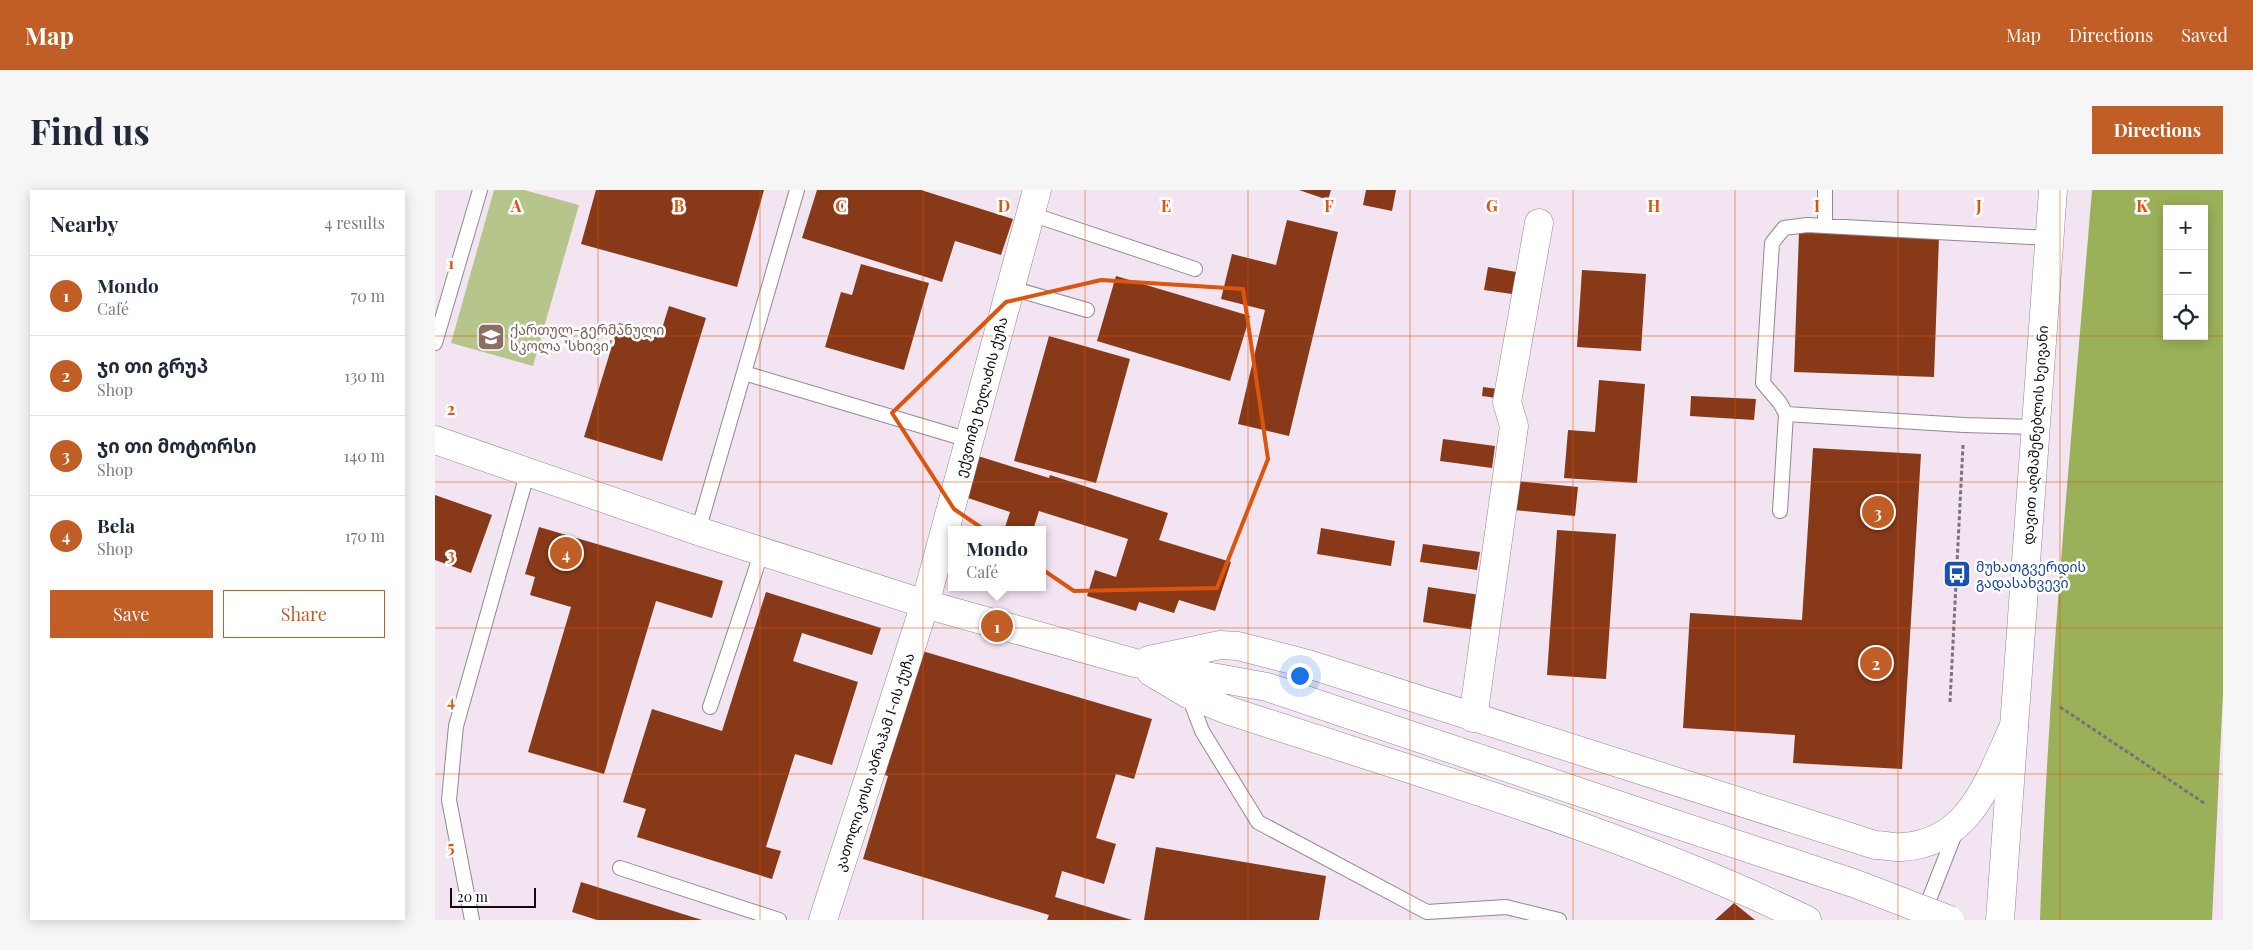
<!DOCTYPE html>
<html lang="en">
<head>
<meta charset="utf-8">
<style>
	body { margin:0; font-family:"Playfair Display","Noto Sans Georgian",serif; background:#f6f6f7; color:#1f2937 }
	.controls { position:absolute; right:15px; top:15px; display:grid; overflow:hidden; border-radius:0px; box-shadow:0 2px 12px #0003 }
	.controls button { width:45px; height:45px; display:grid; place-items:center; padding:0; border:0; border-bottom:1px solid #e0e1e3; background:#fff; color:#1f2937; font:25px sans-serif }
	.scale { position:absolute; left:15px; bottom:12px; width:86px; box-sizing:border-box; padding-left:5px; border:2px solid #0e0a0e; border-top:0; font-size:14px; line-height:18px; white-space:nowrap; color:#0e0a0e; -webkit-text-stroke:4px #fff; paint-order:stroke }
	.you { position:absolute; left:864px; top:485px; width:18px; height:18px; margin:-12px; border:4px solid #fff; border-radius:50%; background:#1a73e8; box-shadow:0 0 0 8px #1a73e833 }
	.badge { display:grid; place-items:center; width:32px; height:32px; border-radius:50%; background:#c15e26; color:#fff; font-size:16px; font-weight:700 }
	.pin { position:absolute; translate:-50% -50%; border:2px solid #fff; box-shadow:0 1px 5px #0006 }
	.popup { position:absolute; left:513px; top:336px; width:98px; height:65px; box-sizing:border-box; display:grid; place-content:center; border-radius:0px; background:#fff; filter:drop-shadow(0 1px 4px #0005); font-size:16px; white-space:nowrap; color:#747a83 }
	.popup b { font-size:19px; color:#1f2937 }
	.popup::after { content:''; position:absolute; left:50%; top:100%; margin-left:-10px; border:10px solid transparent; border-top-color:#fff }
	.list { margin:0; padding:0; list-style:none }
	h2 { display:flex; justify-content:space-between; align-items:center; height:65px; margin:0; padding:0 20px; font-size:21px }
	h2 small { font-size:16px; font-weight:400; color:#747a83 }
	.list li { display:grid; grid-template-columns:32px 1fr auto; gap:15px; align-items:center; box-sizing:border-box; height:80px; padding:0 20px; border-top:1px solid #e0e1e3 }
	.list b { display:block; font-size:19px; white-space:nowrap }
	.list p { margin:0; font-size:16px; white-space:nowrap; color:#747a83 }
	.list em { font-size:16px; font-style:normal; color:#747a83 }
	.actions { display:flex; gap:10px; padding:15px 20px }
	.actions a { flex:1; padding:11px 0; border:1px solid #c15e26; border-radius:0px; text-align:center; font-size:18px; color:#c15e26 }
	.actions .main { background:#c15e26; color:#fff }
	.icon { flex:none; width:28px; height:28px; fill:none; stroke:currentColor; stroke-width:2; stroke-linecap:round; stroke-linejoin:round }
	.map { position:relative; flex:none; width:1788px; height:730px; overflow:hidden; border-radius:0px }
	header { display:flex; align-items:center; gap:30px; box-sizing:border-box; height:70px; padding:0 25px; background:#c15e26; color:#fff }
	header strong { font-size:24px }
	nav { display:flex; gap:28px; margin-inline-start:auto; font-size:18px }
	.intro { display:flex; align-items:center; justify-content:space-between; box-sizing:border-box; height:120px; padding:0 30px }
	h1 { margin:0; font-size:35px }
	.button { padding:12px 22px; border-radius:0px; background:#c15e26; color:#fff; font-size:18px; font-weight:700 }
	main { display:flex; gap:30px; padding:0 30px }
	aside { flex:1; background:#fff; border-radius:0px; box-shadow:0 2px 12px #0003 }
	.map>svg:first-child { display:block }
	.green { fill:#b5c58c }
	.forest { fill:#9bb159; fill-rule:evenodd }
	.building { fill:#883917 }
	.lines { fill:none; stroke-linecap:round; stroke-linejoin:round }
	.lane-casing { stroke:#938792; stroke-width:16 }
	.street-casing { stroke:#938792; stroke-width:29 }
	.secondary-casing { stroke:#938792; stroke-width:29 }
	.highway-casing { stroke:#938792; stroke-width:29 }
	.path { stroke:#7a7279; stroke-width:3; stroke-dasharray:4 2.5; stroke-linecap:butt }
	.lane { stroke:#fff; stroke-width:14 }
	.street { stroke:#fff; stroke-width:28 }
	.secondary { stroke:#fff; stroke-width:28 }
	.highway { stroke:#fff; stroke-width:28 }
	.secondary-bridge-casing { stroke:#938792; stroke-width:29; stroke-linecap:butt }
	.secondary-bridge { stroke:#fff; stroke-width:28 }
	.marked { fill:none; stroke:#dd550c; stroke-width:4; stroke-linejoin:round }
	.grid { fill:none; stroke:#dd550c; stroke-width:1; stroke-opacity:0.55 }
	.labels { text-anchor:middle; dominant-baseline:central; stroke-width:5; stroke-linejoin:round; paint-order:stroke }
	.education-label { font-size:14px; fill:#785e54; stroke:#fff; text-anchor:start }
	.street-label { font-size:14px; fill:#0e0a0e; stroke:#fff }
	.transit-label { font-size:14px; fill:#164399; stroke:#fff; text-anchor:start }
	.grid-label { font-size:16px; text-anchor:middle; font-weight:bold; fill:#dd550c; stroke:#fff; stroke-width:5; stroke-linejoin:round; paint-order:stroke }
</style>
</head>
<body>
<header>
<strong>Map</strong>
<nav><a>Map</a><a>Directions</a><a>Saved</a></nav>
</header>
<div class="intro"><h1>Find us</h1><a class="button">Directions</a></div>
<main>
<aside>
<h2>Nearby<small>4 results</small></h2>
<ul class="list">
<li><span class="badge">1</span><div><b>Mondo</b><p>Café</p></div><em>70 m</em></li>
<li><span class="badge">2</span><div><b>ჯი თი გრუპ</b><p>Shop</p></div><em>130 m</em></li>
<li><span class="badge">3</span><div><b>ჯი თი მოტორსი</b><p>Shop</p></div><em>140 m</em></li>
<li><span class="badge">4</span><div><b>Bela</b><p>Shop</p></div><em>170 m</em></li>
</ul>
<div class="actions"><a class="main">Save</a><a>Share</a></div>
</aside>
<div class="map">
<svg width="1788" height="730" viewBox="0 0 1788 730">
	<rect width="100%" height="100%" fill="#f2e5f1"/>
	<path class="green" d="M59,0H89L144,15L98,176L16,153Z"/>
	<path class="forest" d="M1657,0H1788V503L1777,730H1605C1613,486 1637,243 1657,0ZM1732,19H1769V146H1732Z"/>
	<path class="building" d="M161,0H329L302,97L146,54Z
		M382,0H486L578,29L566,65L520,51L507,92L367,48Z
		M864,0H896L893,10Z
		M931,0H961L957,21L928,15Z
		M852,30L903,42L854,246L803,234L830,120L786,109L797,64L841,75Z
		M1364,42L1504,47L1499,187L1359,182Z
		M426,74L494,93L469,180L390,157L406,102L417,105Z
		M1053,77L1087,83L1084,105L1049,100Z
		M1147,80L1211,84L1206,161L1142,157Z
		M681,86L815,126L795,191L662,151Z
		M234,116L271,128L227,271L149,247L184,133L225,145Z
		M614,146L695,169L661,293L579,271Z
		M1164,190L1210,194L1202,293L1129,288L1133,240L1160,242Z
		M1048,197L1063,199L1061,208L1047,206Z
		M1256,206L1321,209L1319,230L1255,226Z
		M1008,249L1060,256L1057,278L1005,271Z
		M1378,258L1486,264L1467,579L1358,573L1360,545L1248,538L1255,423L1367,430Z
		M543,266L614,288L615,285L733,323L724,350L796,372L780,421L744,410L739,423L704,412L701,421L652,406L660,380L681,387L693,349L604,321L598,340H569L575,322L530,307Z
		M1082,291L1143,297L1140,326L1079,320Z
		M0,305L57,325L36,383L0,370Z
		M104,337L288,391L277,428L221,411L169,584L93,562L136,417L95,405L100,387L90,384Z
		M886,338L960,351L956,376L882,364Z
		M1122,340L1181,344L1171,489L1112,485Z
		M988,354L1045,362L1042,380L985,372Z
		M993,397L1045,405L1040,440L988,432Z
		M331,402L446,438L437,465L367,443L358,471L423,492L397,575L360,564L331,657L346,661L337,689L202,647L211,619L188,612L217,519L287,541Z
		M484,460L717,529L699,589L681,584L661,648L681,654L669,694L627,681L620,707L697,730H612L614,725L428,669L453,586L440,582Z
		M721,657L891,686L884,730H709Z
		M146,692L267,730H162L137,722Z
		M1299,713L1320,730H1280Z"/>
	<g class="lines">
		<g class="lane-casing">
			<path id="lane" d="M596,24L760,79
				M1390,36V0
				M576,98L652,120
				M0,153L45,0
				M309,183L534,250
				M1351,224L1345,213L1328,193L1337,53L1349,38L1372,35L1614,48
				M1345,321L1351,224L1529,235L1600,237
				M263,341L362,0
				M753,504L767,541L823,632L992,722L1071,717L1124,730
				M275,517L327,361
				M185,678L344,730
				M1488,725L1521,641
				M37,730L14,610L21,536L93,281"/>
		</g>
		<g class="street-casing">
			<path id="street" d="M1038,528L1079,236L1072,212L1104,33
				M388,730L490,414L602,0"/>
		</g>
		<g class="secondary-casing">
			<path id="secondary" d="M0,250L263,341L490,414L700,473L832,497L1189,617
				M714,470L785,455L803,456L873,474L1440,655C1449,655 1459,658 1467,657C1536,653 1554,589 1579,536
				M716,482L753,504L795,521C989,585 1188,641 1372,730"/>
		</g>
		<g class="highway-casing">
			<path id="highway" d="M1565,730L1618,0"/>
		</g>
		<path class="path" d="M1515,512L1528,255
			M1625,517L1769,613"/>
		<use href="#lane" class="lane"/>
		<use href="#street" class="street"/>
		<use href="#secondary" class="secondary"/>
		<use href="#highway" class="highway"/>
		<g class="secondary-bridge-casing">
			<path id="secondary-bridge" d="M1189,617L1421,694L1515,730"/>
		</g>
		<use href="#secondary-bridge" class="secondary-bridge"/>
	</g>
	<path class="marked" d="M666,90L808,99L833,269L782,398L639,401L519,319L457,223L571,112Z"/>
	<path class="grid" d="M163,0V730M325,0V730M488,0V730M650,0V730M813,0V730M975,0V730M1138,0V730M1300,0V730M1463,0V730M1625,0V730M0,146H1732M1769,146H1788M0,292H1788M0,438H1788M0,584H1788"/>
	<defs>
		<g id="school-square" transform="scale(1.4375)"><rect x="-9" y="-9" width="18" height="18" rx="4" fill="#8d6e63" stroke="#fff"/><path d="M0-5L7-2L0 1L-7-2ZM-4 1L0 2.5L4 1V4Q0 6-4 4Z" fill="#fff"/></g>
		<g id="bus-square" transform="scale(1.4375)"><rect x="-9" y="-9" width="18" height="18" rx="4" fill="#1a4fb4" stroke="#fff"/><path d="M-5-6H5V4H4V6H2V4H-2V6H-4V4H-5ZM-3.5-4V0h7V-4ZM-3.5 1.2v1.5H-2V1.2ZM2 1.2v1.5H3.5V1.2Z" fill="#fff"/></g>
	</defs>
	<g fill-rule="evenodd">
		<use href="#school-square" x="56" y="147"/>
		<use href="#bus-square" x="1522" y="384"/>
	</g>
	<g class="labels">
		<g class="education-label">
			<text x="75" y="139">ქართულ-გერმანული<tspan x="75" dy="16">სკოლა "სხივი"</tspan></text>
		</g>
		<g class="street-label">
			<text transform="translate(546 207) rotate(-75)">ექვთიმე ხელაძის ქუჩა</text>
			<text transform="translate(1600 245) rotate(-86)">დავით აღმაშენებლის ხეივანი</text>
			<text transform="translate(439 572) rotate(-72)">კათოლიკოსი აბრაჰამ I-ის ქუჩა</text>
		</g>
		<g class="transit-label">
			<text x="1541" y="376">მუხათგვერდის<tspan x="1541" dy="16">გადასახვევი</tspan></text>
		</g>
	</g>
	<g class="grid-label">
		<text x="81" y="22">A</text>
		<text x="244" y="22">B</text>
		<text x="406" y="22">C</text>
		<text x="569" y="22">D</text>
		<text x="731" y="22">E</text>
		<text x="894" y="22">F</text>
		<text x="1057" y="22">G</text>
		<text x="1219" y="22">H</text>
		<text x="1382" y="22">I</text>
		<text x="1544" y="22">J</text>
		<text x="1707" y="22">K</text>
		<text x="16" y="79">1</text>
		<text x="16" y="225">2</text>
		<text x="16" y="371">3</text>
		<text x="16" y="517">4</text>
		<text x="16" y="663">5</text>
	</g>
</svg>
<div class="controls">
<button>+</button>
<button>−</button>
<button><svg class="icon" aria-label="locate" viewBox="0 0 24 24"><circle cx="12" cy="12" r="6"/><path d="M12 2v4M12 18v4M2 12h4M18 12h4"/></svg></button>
</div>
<div class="scale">20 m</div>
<div class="you"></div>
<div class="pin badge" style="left:562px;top:436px">1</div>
<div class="popup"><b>Mondo</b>Café</div>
<div class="pin badge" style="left:1441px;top:473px">2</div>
<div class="pin badge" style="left:1443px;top:322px">3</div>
<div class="pin badge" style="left:131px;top:363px">4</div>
</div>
</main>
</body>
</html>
